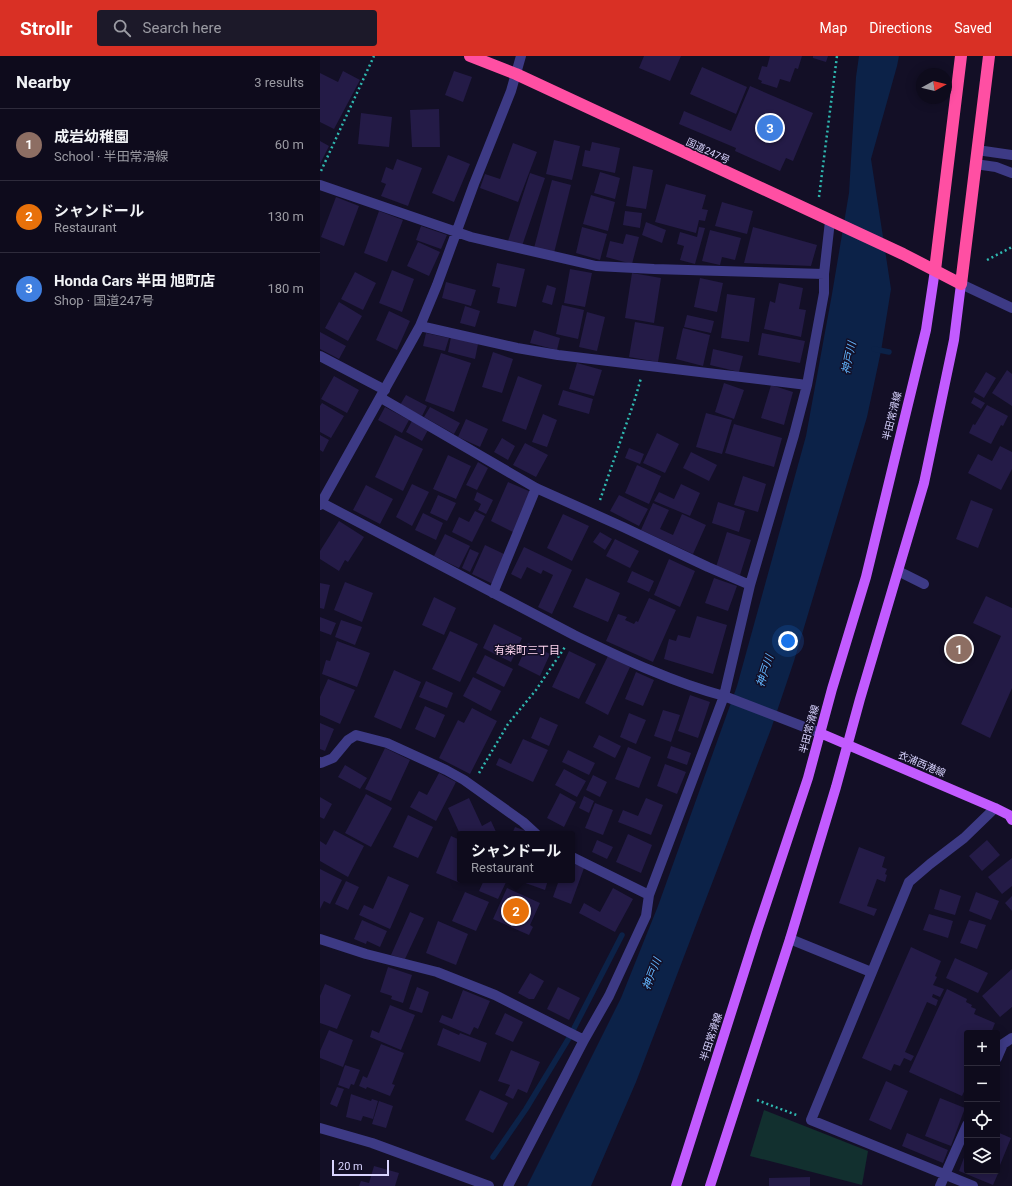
<!DOCTYPE html>
<html lang="en">
<head>
<meta charset="utf-8">
<style>
	body { margin:0; font-family:Roboto,"Noto Sans JP",sans-serif; background:#1c1929; color:#f1f3f6 }
	.controls { position:absolute; right:12px; bottom:12px; display:grid; overflow:hidden; border-radius:4px; box-shadow:0 2px 10px #0003 }
	.controls button { width:36px; height:36px; display:grid; place-items:center; padding:0; border:0; border-bottom:1px solid #2e2b3b; background:#0e0b1c; color:#f1f3f6; font:20px sans-serif }
	.compass { position:absolute; left:596px; top:12px; width:36px; height:36px; border-radius:50%; background:#0e0b1c; box-shadow:0 2px 10px #0003; rotate:82deg }
	.scale { position:absolute; left:12px; bottom:10px; width:57px; box-sizing:border-box; padding-left:4px; border:2px solid #d9d4ff; border-top:0; font-size:11px; line-height:14px; white-space:nowrap; color:#d9d4ff; -webkit-text-stroke:3px #130f26; paint-order:stroke }
	.you { position:absolute; left:468px; top:585px; width:14px; height:14px; margin:-10px; border:3px solid #fff; border-radius:50%; background:#1a73e8; box-shadow:0 0 0 6px #1a73e833 }
	.badge { display:grid; place-items:center; width:26px; height:26px; border-radius:50%; background:#d93025; color:#fff; font-size:13px; font-weight:700 }
	.pin { position:absolute; translate:-50% -50%; border:2px solid #fff; box-shadow:0 1px 4px #0006 }
	.popup { position:absolute; left:137px; top:775px; width:118px; height:52px; box-sizing:border-box; display:grid; place-content:center; border-radius:4px; background:#0e0b1c; filter:drop-shadow(0 1px 3px #0005); font-size:13px; white-space:nowrap; color:#9b9ba3 }
	.popup b { font-size:15px; color:#f1f3f6 }
	.popup::after { content:''; position:absolute; left:50%; top:100%; margin-left:-8px; border:8px solid transparent; border-top-color:#0e0b1c }
	.list { margin:0; padding:0; list-style:none }
	h2 { display:flex; justify-content:space-between; align-items:center; height:52px; margin:0; padding:0 16px; font-size:17px }
	h2 small { font-size:13px; font-weight:400; color:#9b9ba3 }
	.list li { display:grid; grid-template-columns:26px 1fr auto; gap:12px; align-items:center; box-sizing:border-box; height:72px; padding:0 16px; border-top:1px solid #2e2b3b }
	.list b { display:block; font-size:15px; white-space:nowrap }
	.list p { margin:0; font-size:13px; white-space:nowrap; color:#9b9ba3 }
	.list em { font-size:13px; font-style:normal; color:#9b9ba3 }
	.icon { flex:none; width:22px; height:22px; fill:none; stroke:currentColor; stroke-width:2; stroke-linecap:round; stroke-linejoin:round }
	.map { position:relative; flex:none; width:692px; height:1130px; overflow:hidden }
	header { display:flex; align-items:center; gap:24px; box-sizing:border-box; height:56px; padding:0 20px; background:#d93025; color:#fff }
	header strong { font-size:19px }
	nav { display:flex; gap:22px; margin-inline-start:auto; font-size:14px }
	.search { width:280px; height:36px; background:#1c1929; display:flex; align-items:center; gap:10px; box-sizing:border-box; padding:0 14px; border-radius:4px; color:#9b9ba3; font-size:15px }
	main { display:flex }
	aside { flex:1; background:#0e0b1c }
	.map>svg:first-child { display:block }
	.green { fill:#12302f }
	.water { fill:#0c2248 }
	.lines { fill:none; stroke-linecap:round; stroke-linejoin:round }
	.stream { stroke:#0c2248; stroke-width:5.5 }
	.building { fill:#241b47 }
	.path { stroke:#2fb8b0; stroke-width:2.5; stroke-dasharray:2 3; stroke-linecap:butt }
	.minor { stroke:#3d3a85; stroke-width:10 }
	.major { stroke:#c25bff; stroke-width:10 }
	.highway { stroke:#ff4fa3; stroke-width:12 }
	.labels { text-anchor:middle; dominant-baseline:central; stroke-width:3; stroke-linejoin:round; paint-order:stroke }
	.street-label { font-size:10px; fill:#d9d4ff; stroke:#130f26 }
	.water-label { font-size:11px; font-style:italic; fill:#62b6ff; stroke:#130f26 }
	.neighbourhood-label { font-size:11px; fill:#ffd6f0; stroke:#130f26 }
</style>
</head>
<body>
<header>
<strong>Strollr</strong>
<div class="search"><svg class="icon" aria-label="search" viewBox="0 0 24 24"><circle cx="10" cy="10" r="6"/><path d="M15 15l6 6"/></svg>Search here</div>
<nav><a>Map</a><a>Directions</a><a>Saved</a></nav>
</header>
<main>
<aside>
<h2>Nearby<small>3 results</small></h2>
<ul class="list">
<li><span class="badge" style="background:#8d6e63">1</span><div><b>成岩幼稚園</b><p>School · 半田常滑線</p></div><em>60 m</em></li>
<li><span class="badge" style="background:#e8710a">2</span><div><b>シャンドール</b><p>Restaurant</p></div><em>130 m</em></li>
<li><span class="badge" style="background:#3f7fe0">3</span><div><b>Honda Cars 半田 旭町店</b><p>Shop · 国道247号</p></div><em>180 m</em></li>
</ul>
</aside>
<div class="map">
<svg width="692" height="1130" viewBox="0 0 692 1130">
	<rect width="100%" height="100%" fill="#130f26"/>
	<path class="green" d="M444,1054L548,1095L542,1129L430,1100Z"/>
	<path class="water" d="M539,0H579L577,10L551,103L571,233L561,295L547,361L474,605L451,673L316,1026L271,1130H207L301,942L338,850L417,630L486,380L512,238L529,137L536,21Z"/>
	<g class="lines">
		<path class="stream" d="M554,293L569,296
			M173,1101L206,1053L249,982L302,879"/>
	</g>
	<path class="building" d="M324,0H361L350,25L319,12Z
		M450,0H482L478,13L475,12L470,26L460,23L457,32L441,27L442,25L438,23L442,10L447,11Z
		M493,0H508L506,6L493,2Z
		M382,11L427,31L416,58L370,38Z
		M23,15L40,24L14,73L0,66V17L18,26Z
		M134,15L152,21L143,46L125,39Z
		M430,30L493,57L473,105L466,102L460,115L415,95L416,92L359,68L364,55L411,75Z
		M119,53L120,91H92L90,54Z
		M41,57L72,61L69,91L38,88Z
		M234,84L260,90L252,124L226,118Z
		M0,85L9,90L0,108Z
		M272,86L300,92L295,117L262,110L265,94L270,95Z
		M193,87L217,96L198,146L160,132L165,118L180,123Z
		M128,99L150,108L134,146L112,137Z
		M77,103L102,112L88,150L61,140L66,128L61,126L66,111L73,114Z
		M313,110L333,114L326,153L306,150Z
		M280,116L300,122L295,143L274,137Z
		M210,117L225,122L202,190L188,185Z
		M232,124L251,129L234,197L214,192Z
		M346,128L386,139L382,153L388,154L385,165L379,164L376,177L335,166Z
		M271,139L295,146L288,175L263,168Z
		M16,141L39,150L24,190L1,181Z
		M402,146L433,155L427,178L395,170Z
		M59,155L83,164L67,206L44,197Z
		M305,155L322,157L320,172L303,169Z
		M326,166L346,174L342,187L322,179Z
		M101,170L127,179L121,193L96,184Z
		M262,171L287,178L280,204L256,197Z
		M379,171L385,172L375,208L360,204L364,190L357,188L360,176L377,181Z
		M433,171L497,189L491,210L424,207Z
		M390,174L421,182L415,204L402,201L400,209L382,205Z
		M306,178L319,181L312,208L286,201L290,185L303,188Z
		M98,186L120,196L109,220L87,210Z
		M177,207L205,213L196,251L177,247L180,232L172,230Z
		M250,213L272,217L265,251L244,247Z
		M72,214L94,223L82,256L59,247Z
		M35,216L56,227L43,254L21,243Z
		M312,217L341,222L334,267L305,262Z
		M380,222L403,227L397,256L374,251Z
		M126,226L156,234L151,250L122,242Z
		M459,227L483,232L479,253L486,254L481,281L444,273L450,245L455,247Z
		M227,229L236,232L232,249L222,246Z
		M407,238L435,242L429,286L401,282Z
		M19,246L42,260L28,285L5,272Z
		M242,249L264,254L258,283L236,278Z
		M145,250L160,255L155,271L140,267Z
		M69,255L90,265L77,294L56,284Z
		M267,256L285,261L277,295L259,291Z
		M367,259L394,265L391,277L364,271Z
		M315,266L344,271L338,306L309,301Z
		M363,272L390,279L383,310L356,303Z
		M214,274L240,282L237,294L210,287Z
		M0,276L26,290L19,303L0,293Z
		M106,277L129,282L125,295L103,290Z
		M442,277L485,285L480,307L438,299Z
		M131,281L158,288L155,303L128,296Z
		M393,293L423,300L419,316L390,309Z
		M173,296L193,303L182,337L162,331Z
		M121,297L151,307L134,356L105,345Z
		M257,307L282,314L274,340L249,333Z
		M687,314L692,318V350L672,337Z
		M666,316L676,322L664,342L654,336Z
		M14,320L39,334L27,357L1,343Z
		M198,320L222,329L206,374L182,365Z
		M404,327L424,334L414,363L395,356Z
		M451,329L473,336L464,369L441,362Z
		M243,334L273,343L269,358L238,349Z
		M86,339L107,350L102,360L80,349Z
		M654,341L665,347L661,353L651,347Z
		M2,347L24,360L11,382L0,376V350Z
		M667,349L688,360L683,370L681,369L671,388L649,377L653,368L655,369Z
		M65,351L89,364L82,377L58,364Z
		M110,351L140,367L134,378L104,361Z
		M386,357L412,364L402,398L376,391Z
		M223,358L237,364L227,391L212,386Z
		M146,363L168,373L160,391L138,381Z
		M92,365L108,374L102,385L86,376Z
		M414,368L462,382L454,411L405,397Z
		M337,377L359,388L345,417L323,407Z
		M0,379L9,384L3,396L0,394Z
		M75,379L103,393L83,435L55,421Z
		M182,382L195,390L188,404L174,396Z
		M205,387L228,399L216,421L193,409Z
		M680,390L692,396V413L681,434L648,417L658,398L672,405Z
		M309,392L324,398L320,408L305,402Z
		M371,396L397,409L389,425L363,412Z
		M128,399L151,410L136,443L113,433Z
		M158,406L168,412L157,434L146,429Z
		M317,409L341,420L329,448L305,437Z
		M423,420L446,428L438,456L414,449Z
		M188,426L211,436L193,476L171,465Z
		M92,428L109,436L92,470L76,461Z
		M361,428L380,437L370,460L334,445L339,436L354,443Z
		M46,429L73,443L60,468L33,454Z
		M157,436L173,444L166,458L158,454L161,448L154,444Z
		M118,439L136,447L127,465L110,457Z
		M299,439L328,453L319,470L290,455Z
		M651,444L673,453L658,492L636,483Z
		M398,446L425,455L419,476L392,467Z
		M333,447L349,454L340,473L353,479L362,458L386,469L373,498L321,474Z
		M155,455L165,460L152,486L132,476L139,461L149,466Z
		M103,457L123,467L116,484L95,474Z
		M243,458L269,470L252,505L227,492Z
		M19,465L44,481L28,506L25,504L19,515L0,503V495Z
		M280,476L292,483L285,494L273,486Z
		M407,476L431,484L420,519L396,511Z
		M125,478L150,490L139,512L114,500Z
		M295,483L319,495L310,512L286,500Z
		M165,489L186,499L173,528L152,518Z
		M204,491L252,514L232,558L218,551L233,519L223,514L221,518L207,511L201,523L191,518Z
		M150,493L159,497L150,516L142,512Z
		M349,503L375,515L360,551L334,539Z
		M312,515L334,525L329,536L307,526Z
		M266,522L300,537L288,566L253,551Z
		M394,522L417,530L408,555L385,547Z
		M25,526L53,537L42,566L14,554Z
		M0,527L10,529L4,553L0,552Z
		M666,540L692,552V632L670,682L641,668L681,580L653,567Z
		M114,541L136,552L124,579L102,569Z
		M329,542L356,554L333,606L286,585L298,558L307,561L305,564L314,568L316,565L318,566Z
		M377,560L407,569L393,618L344,603L349,583L356,585L358,579L370,582Z
		M0,561L16,567L11,579L0,575Z
		M21,564L42,571L35,589L15,581Z
		M174,568L202,582L191,606L163,592Z
		M130,575L158,588L140,626L112,613Z
		M17,585L50,597L37,631L2,618L6,604L10,605Z
		M208,587L230,598L220,620L198,609Z
		M249,595L276,608L259,643L232,631Z
		M165,599L193,613L184,631L156,617Z
		M288,600L310,611L288,659L265,647Z
		M74,614L101,626L81,673L54,661Z
		M316,616L334,624L323,650L305,643Z
		M153,621L181,635L171,655L143,640Z
		M8,623L35,634L20,668L0,659V641Z
		M106,625L133,637L127,652L99,641Z
		M370,639L390,646L378,682L358,675Z
		M105,650L125,659L115,682L95,673Z
		M152,652L177,665L150,718L119,702L138,664L144,667Z
		M343,654L360,659L351,686L334,680Z
		M309,657L326,664L316,688L300,681Z
		M220,661L238,669L229,690L211,682Z
		M0,667L14,673L5,695L0,693Z
		M279,679L301,690L295,702L273,691Z
		M203,683L228,694L213,726L176,709L179,702L191,708Z
		M351,690L371,697L367,709L347,702Z
		M308,691L331,701L319,732L295,723Z
		M65,692L90,704L71,745L45,733Z
		M248,694L275,707L269,719L242,706Z
		M345,708L366,716L357,738L337,730Z
		M25,709L47,722L40,733L18,721Z
		M244,713L266,725L257,741L235,729Z
		M119,717L136,726L116,765L90,751L99,735L107,739Z
		M273,719L287,726L280,741L266,734Z
		M240,737L256,746L244,771L227,762Z
		M46,738L72,752L51,791L25,777Z
		M264,740L274,745L269,757L259,752Z
		M0,741L12,748L4,763L0,761Z
		M149,742L162,770L171,765L177,778H148L147,776L140,778L128,752Z
		M326,742L343,749L331,779L298,766L303,754L318,760Z
		M275,747L293,754L283,779L265,772Z
		M88,759L113,771L98,802L73,791Z
		M195,771L209,776V778H192Z
		M14,774L44,790L28,821L0,805V785L6,789Z
		M308,778L332,789L321,817L296,806Z
		M131,780L140,784V824H141L140,827L116,817Z
		M277,784L293,791L287,803L272,796Z
		M667,784L680,799L662,815L649,800Z
		M539,791L565,801L562,811L567,813L565,818L567,819L565,826L557,823L547,850L557,853L554,860L519,847Z
		M692,802V830L682,838L668,821Z
		M252,807L264,812L251,848L233,841L239,824H252Z
		M0,813L22,824L10,848L4,845L0,853Z
		M68,820L89,829L70,873L39,859L44,849L53,853Z
		M164,824H187L178,843L159,835Z
		M197,824H228L225,834Z
		M26,825L39,831L28,854L15,848Z
		M187,832L220,847L210,869L213,871L209,879L173,863Z
		M293,832L313,843L295,876L259,857L264,847L280,856Z
		M620,833L641,840L635,859L614,853Z
		M145,836L169,846L156,875L132,865Z
		M656,836L679,845L671,864L649,855Z
		M692,840V855L685,847Z
		M90,856L104,862L85,903L71,899Z
		M609,858L633,865L628,882L603,874Z
		M42,864L67,875L60,891L47,885L46,888L34,883Z
		M649,864L666,869L657,893L640,887Z
		M118,865L148,878L136,909L106,897Z
		M591,891L621,905L615,920L617,921L613,929L624,933L620,941L613,938L612,941L618,944L616,950L607,946L585,996L594,1000L591,1005L584,1002L580,1010L574,1008L571,1015L542,1002Z
		M635,902L668,917L658,937L626,922Z
		M68,911L92,919L83,947L71,943L72,940L60,936Z
		M692,913V951L680,961L662,940Z
		M210,917L224,925L214,943H209L198,937Z
		M5,928L31,939L17,973L0,967V940Z
		M97,931L109,936L102,957L89,953Z
		M238,931L260,942L249,964L227,953Z
		M627,933L647,943L646,946L652,949L651,951L656,953L654,958L675,967L671,977H647V1029L642,1040L589,1016Z
		M143,934L170,945L158,973L154,971L150,979L119,966L122,959L132,963Z
		M70,949L95,959L81,994L50,981L52,974L59,977Z
		M185,957L203,966L193,986L175,978Z
		M123,972L139,979L140,977L167,987L160,1006L117,989Z
		M9,974L33,984L23,1011L0,1002V995Z
		M61,988L84,997L72,1028L75,1029L70,1040L47,1031L46,1033L39,1030L43,1020L47,1022Z
		M191,994L220,1006L207,1037L198,1033L193,1043L185,1039L190,1029L178,1025Z
		M25,1009L40,1014L34,1029L31,1028L29,1033L18,1029Z
		M566,1025L588,1035L571,1074L549,1064Z
		M17,1031L24,1033L17,1051L10,1048Z
		M160,1034L188,1047L173,1077L145,1064Z
		M31,1038L51,1045L52,1043L58,1045L53,1063L43,1060L41,1065L26,1061Z
		M620,1042L645,1052L631,1090L605,1080Z
		M59,1045L73,1050L66,1072L52,1068Z
		M677,1076L691,1082L680,1109L677,1108Z
		M587,1077L628,1094L623,1107L582,1090Z
		M645,1099L647,1100V1115H677V1112L680,1113L673,1129L639,1115Z
		M54,1110L79,1117L75,1130H39L41,1125L49,1127Z
		M490,1121V1130H449V1122Z"/>
	<g class="lines">
		<path class="path" d="M1,115L54,0
			M499,141L517,0
			M667,204L692,191
			M280,444L315,343L321,322
			M159,717L188,668L216,634L245,591
			M437,1044L479,1060"/>
		<path class="minor" d="M657,94L692,99
			M655,108L676,111L692,117
			M0,129L151,181L276,210L334,213L504,218
			M641,228L692,252
			M100,270L197,292L238,299L487,329
			M0,300L65,334
			M61,342L216,432L303,471L388,511L430,529
			M0,446L254,579C302,602 351,626 404,640L500,677
			M0,449L100,270L117,229L154,128L191,35L201,0
			M578,515L604,528
			M173,537L216,432
			M0,706L1,707L13,702L28,684L36,679L67,687L126,714L144,724L203,766L216,778
			M252,801L329,839
			M0,883L46,898L117,916L175,939L264,984
			M470,883L551,916
			M677,1002L683,988L692,982
			M0,1072L52,1087L169,1130
			M188,1130L264,984L289,940L326,860L329,839L404,640L430,529L474,379L487,329L504,237V218L510,165
			M620,1130L647,1069
			M653,1130L491,1064L589,826L610,808L644,782L675,752"/>
		<path class="major" d="M500,677L675,752L689,759L692,764
			M356,1130L437,875L488,722L512,633L546,521L606,274L615,214
			M390,1130L470,883L516,731L540,643L604,427L634,284L641,228"/>
		<path class="highway" d="M150,0L196,18L583,198L641,228L669,0
			M615,214L641,0"/>
	</g>
	<g class="labels">
		<g class="street-label">
			<text transform="translate(388 95) rotate(25)">国道247号</text>
			<text transform="translate(572 360) rotate(-76)">半田常滑線</text>
			<text transform="translate(489 673) rotate(-75)">半田常滑線</text>
			<text transform="translate(602 708) rotate(23)">衣浦西港線</text>
			<text transform="translate(391 981) rotate(-72)">半田常滑線</text>
		</g>
		<g class="water-label">
			<text transform="translate(529 302) rotate(-78)">神戸川</text>
			<text transform="translate(445 615) rotate(-72)">神戸川</text>
			<text transform="translate(332 918) rotate(-69)">神戸川</text>
		</g>
		<g class="neighbourhood-label">
			<text x="207" y="594">有楽町三丁目</text>
		</g>
	</g>
</svg>
<div class="controls">
<button>+</button>
<button>−</button>
<button><svg class="icon" aria-label="locate" viewBox="0 0 24 24"><circle cx="12" cy="12" r="6"/><path d="M12 2v4M12 18v4M2 12h4M18 12h4"/></svg></button>
<button><svg class="icon" aria-label="layers" viewBox="0 0 24 24"><path d="M12 4l9 5-9 5-9-5zM3 14l9 5 9-5"/></svg></button>
</div>
<svg class="compass" viewBox="-18 -18 36 36"><path d="M0-13l5 13h-10z" fill="#e53935"/><path d="M0 13l5-13h-10z" fill="#9b9ba3"/></svg>
<div class="scale">20 m</div>
<div class="you"></div>
<div class="pin badge" style="left:639px;top:593px;background:#8d6e63">1</div>
<div class="pin badge" style="left:196px;top:855px;background:#e8710a">2</div>
<div class="popup"><b>シャンドール</b>Restaurant</div>
<div class="pin badge" style="left:450px;top:72px;background:#3f7fe0">3</div>
</div>
</main>
</body>
</html>
